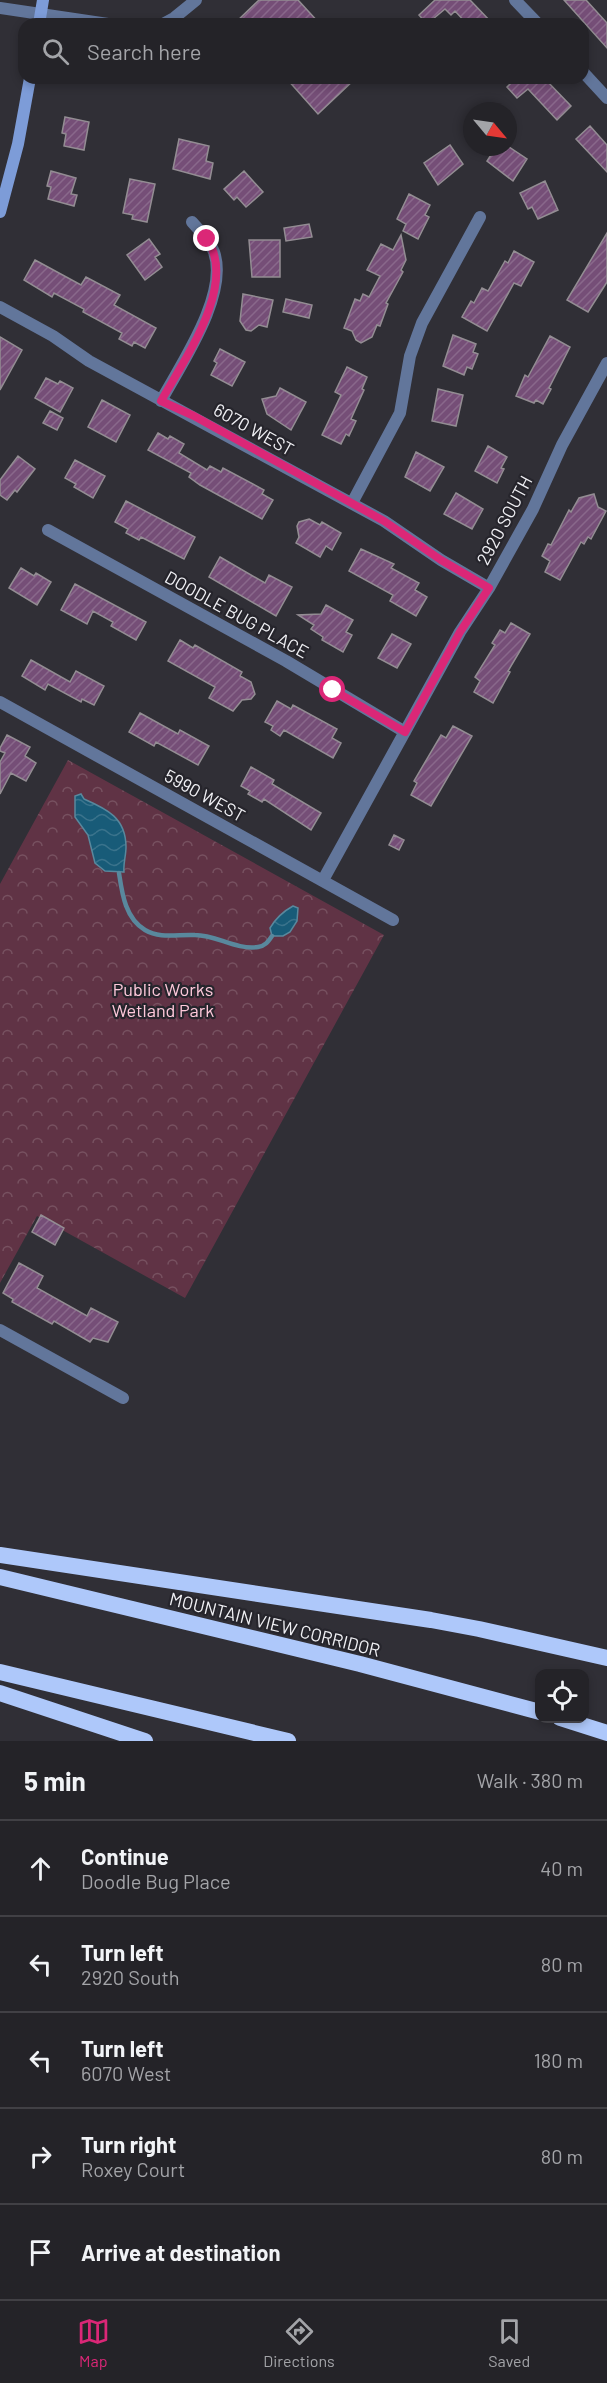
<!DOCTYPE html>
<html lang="en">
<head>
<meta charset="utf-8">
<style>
	body { margin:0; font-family:Barlow,sans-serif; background:#2c2b30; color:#f1f3f6 }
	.controls { position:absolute; right:18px; bottom:18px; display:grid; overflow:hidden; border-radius:12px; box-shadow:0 3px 9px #0003 }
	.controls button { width:54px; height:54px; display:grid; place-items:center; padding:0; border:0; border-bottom:2px solid #414045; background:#242328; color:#f1f3f6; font:30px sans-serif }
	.compass { position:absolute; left:463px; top:102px; width:54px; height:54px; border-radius:50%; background:#242328; box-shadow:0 3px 9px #0003; rotate:119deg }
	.stop { position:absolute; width:18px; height:18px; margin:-14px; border:4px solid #db2777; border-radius:50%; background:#fff }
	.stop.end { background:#db2777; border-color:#fff; box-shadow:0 2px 6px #0008 }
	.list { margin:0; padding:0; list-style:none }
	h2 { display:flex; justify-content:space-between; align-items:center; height:78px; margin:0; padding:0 24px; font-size:26px }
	h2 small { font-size:20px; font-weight:400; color:#a3a4a8 }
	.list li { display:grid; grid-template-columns:39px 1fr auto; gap:18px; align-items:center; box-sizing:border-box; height:96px; padding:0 24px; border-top:2px solid #414045 }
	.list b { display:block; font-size:22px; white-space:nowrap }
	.list p { margin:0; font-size:20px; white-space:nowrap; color:#a3a4a8 }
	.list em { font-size:20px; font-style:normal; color:#a3a4a8 }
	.icon { flex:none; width:33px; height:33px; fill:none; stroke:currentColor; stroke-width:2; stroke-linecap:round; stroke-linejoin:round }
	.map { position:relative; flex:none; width:607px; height:1741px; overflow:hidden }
	.search { position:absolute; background:#242328; box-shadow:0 3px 9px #0003; left:18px; right:18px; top:18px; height:66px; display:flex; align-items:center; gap:15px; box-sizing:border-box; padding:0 21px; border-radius:18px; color:#a3a4a8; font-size:22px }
	.sheet { height:558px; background:#242328 }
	nav { display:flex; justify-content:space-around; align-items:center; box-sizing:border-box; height:84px; border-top:2px solid #414045; background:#242328; font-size:16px; color:#a3a4a8 }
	nav a { display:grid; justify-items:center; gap:3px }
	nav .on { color:#db2777 }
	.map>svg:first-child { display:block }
	.park { fill:url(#park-crowns) }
	.water { fill:url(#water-waves); stroke:#59889d; stroke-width:1.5 }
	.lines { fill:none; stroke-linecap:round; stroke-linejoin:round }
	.stream { stroke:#59889d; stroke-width:4.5 }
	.building { fill:url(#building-hatch); stroke:#938d93; stroke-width:1.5 }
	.minor { stroke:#62769b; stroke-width:12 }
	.secondary { stroke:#7d9cd8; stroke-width:12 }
	.trunk { stroke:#aec8fa; stroke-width:16 }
	.route { stroke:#db2777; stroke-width:8 }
	.labels { text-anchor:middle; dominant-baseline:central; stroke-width:4.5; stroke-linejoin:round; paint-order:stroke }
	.street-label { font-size:18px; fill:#f0f0f4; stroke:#26252c }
	.park-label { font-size:18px; fill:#ffc9db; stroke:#26252c }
</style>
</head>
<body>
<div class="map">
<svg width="607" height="1741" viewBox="0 0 607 1741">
	<defs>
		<pattern id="park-crowns" width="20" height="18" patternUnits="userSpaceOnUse" patternTransform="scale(1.5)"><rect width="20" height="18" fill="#603345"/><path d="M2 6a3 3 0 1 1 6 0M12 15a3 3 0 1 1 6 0" fill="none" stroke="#775160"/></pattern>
		<pattern id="water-waves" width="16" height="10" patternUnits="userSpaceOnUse" patternTransform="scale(1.5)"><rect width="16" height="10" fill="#185b78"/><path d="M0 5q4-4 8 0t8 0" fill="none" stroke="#3a738c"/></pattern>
		<pattern id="building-hatch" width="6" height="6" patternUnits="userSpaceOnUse" patternTransform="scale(1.5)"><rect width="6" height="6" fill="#754e77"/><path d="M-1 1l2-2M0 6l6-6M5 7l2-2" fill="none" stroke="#89688b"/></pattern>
	</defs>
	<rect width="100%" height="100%" fill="#302f36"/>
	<path class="park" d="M68,760L384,935L185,1298L37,1216L0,1283V884Z"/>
	<path class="water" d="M81,794L84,799C107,809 126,818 126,847C126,856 123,864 124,872L105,871L95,863L88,835L75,817V796Z
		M293,906L298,908L297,921L290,932L283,936H272L270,928C276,918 282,912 293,906Z"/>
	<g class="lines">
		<path class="stream" d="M119,873C122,893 125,918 145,930C160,939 178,934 195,935C217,935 235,950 258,947C265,946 268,942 272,936"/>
	</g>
	<path class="building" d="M259,0H298L320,24H234Z
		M435,0H470L493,24H467L455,11L451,15L445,9L427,24L419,15Z
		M564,0H586L607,23V48Z
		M286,78H356L318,114Z
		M516,78H544L571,106L557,120L528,89L517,98L507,87Z
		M65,117L89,122L84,150L64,146L66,134L62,133Z
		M590,126L607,145V172L576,139Z
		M179,139L209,146L206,161L213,163L210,179L173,169Z
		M450,145L463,164L438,185L424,163Z
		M496,147H509L527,159L513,181L487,161Z
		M51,171L76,178L71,194L77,195L74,206L48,199L51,187L47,186Z
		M244,171L263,192L246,207L237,197L234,200L224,189Z
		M130,179L155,184L147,222L132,219L133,215L123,213Z
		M545,181L558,210L538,219L532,207L528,209L520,193Z
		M409,194L430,205L425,215L429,217L418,239L403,231L406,224L397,219Z
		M309,224L312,237L286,241L284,228Z
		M607,233V282L588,312L567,300Z
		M401,235L406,260L401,270L403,272L386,303L388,304L380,326L377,325L372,337L361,343L356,340L352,331L344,328L355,299L360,301L363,294L369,297L380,276L367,270L381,244L393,250Z
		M149,239L160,254L155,257L162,267L145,280L127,255Z
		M249,240H280V277H252Z
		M514,251L534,262L521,286L514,283L487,331L462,317L471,301L474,303L482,288L488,291L505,261L508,263Z
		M35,260L81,285L86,277L120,295L114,305L156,328L145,348L134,342L132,346L119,339L122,333L83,312L84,309L54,293L52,297L24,280Z
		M243,294L273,300L267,327L259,325L251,331L246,330L240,321Z
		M286,299L312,305L309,318L283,312Z
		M453,335L476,344L473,352L478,354L472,369L467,367L464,375L443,366Z
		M550,336L570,347L549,388L551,389L543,404L536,400L534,403L516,396L525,375L528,377Z
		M0,337L22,350L0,390Z
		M220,349L245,362L232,386L211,375L217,363L214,361Z
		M347,367L367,377L362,389L364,390L351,419L356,421L349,436L346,434L341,444L322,435L341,395L335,392Z
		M46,378L58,384L60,381L73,388L60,412L35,398Z
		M280,388L306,402L291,430L267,414L262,399L276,396Z
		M438,389L463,395L456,426L432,421Z
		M102,400L130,415L116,442L88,427Z
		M50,411L63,418L57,430L43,423Z
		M158,433L168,439L170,436L184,444L179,453L207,470L210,466L221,472L223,468L264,490L262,494L273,500L262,519L200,485L189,477L191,473L148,450Z
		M488,446L507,457L501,468L504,469L497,483L475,471Z
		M416,452L444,467L430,491L405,477Z
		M18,456L35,469L17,492L15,490L7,500L0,495V480Z
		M75,460L105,476L93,498L74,487L76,484L65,478Z
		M456,493L483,509L472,529L444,514Z
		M594,494L598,507L606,511L591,539L588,537L584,544L581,542L560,580L545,572L550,561L542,556L548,544L551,545L569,510L571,512L579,498Z
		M126,501L195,537L184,559L141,537L139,540L126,533L128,529L115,522Z
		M309,519L320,525L322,522L341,533L332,550L326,546L320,557L296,543L299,537L297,526L299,522Z
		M361,549L394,564L391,568L419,583L415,590L427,597L416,616L390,601L393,595L349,571Z
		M220,557L265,583L269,575L292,587L276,616L209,577Z
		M21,568L34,576L36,573L51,582L37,605L9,588Z
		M75,584L146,622L136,640L111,626L113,622L93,611L87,624L61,610Z
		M326,605L353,620L346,632L352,635L343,652L322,640L323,637L311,629L314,625L298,615L321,614Z
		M511,623L530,634L508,671L510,672L493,703L474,692L480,681L475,677L495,645L492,643L500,630L505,633Z
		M392,634L411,644L397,668L378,658Z
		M180,640L193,648L195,645L242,672L240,676L251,682L255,694L251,699L242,700L233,711L209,698L215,687L168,661Z
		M31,660L70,682L76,671L104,686L94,705L82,699L81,702L48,684L45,690L22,676Z
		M277,701L291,709L293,705L337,729L332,738L341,743L333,758L284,730L280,736L271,730L273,726L265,722Z
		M140,713L178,734L180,730L209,746L198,765L156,742L154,746L129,732Z
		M453,726L472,736L431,806L411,795L417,783L414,781L441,735L446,738Z
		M7,735L30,747L25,756L36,763L26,781L11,773L0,794V762L5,753L0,751V748Z
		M251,767L274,780L272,784L321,813L311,830L264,799L262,802L248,794L250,791L241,786Z
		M394,835L404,840L399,850L389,845Z
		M41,1215L64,1228L55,1245L32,1232Z
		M19,1263L43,1276L37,1288L87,1316L91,1308L118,1322L108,1342L93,1338L90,1342L54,1321L52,1324L12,1302L13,1299L3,1293Z"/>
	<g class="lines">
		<path class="minor" d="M515,0L538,24
			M0,8L108,24
			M163,24L174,18L196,0
			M583,72L607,98
			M0,307L53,336L89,361L384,521L441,560L489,588
			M161,401C181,364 229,295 214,252C210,241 200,231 192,222
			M352,503L400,413L410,356L422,323L480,217
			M48,530L286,661L405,732
			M0,702L393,920
			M323,880L460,632L489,588L533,509L562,445L607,363
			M0,1330L123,1398"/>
		<path class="secondary" d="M39,24L43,0
			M0,212L18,144L30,78"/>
		<path class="trunk" d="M0,1555L431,1620L479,1629L607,1658
			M0,1577L360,1664L540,1712
			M0,1672L288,1741
			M0,1693L145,1741
			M560,1718L607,1733"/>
	</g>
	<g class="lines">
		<path class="route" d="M207,239C238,285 184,360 161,401L194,416L384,521L441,560L489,588L460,632L405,732L333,690"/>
	</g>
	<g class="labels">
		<g class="street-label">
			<text transform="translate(254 429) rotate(29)">6070 WEST</text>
			<text transform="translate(504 520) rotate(-62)">2920 SOUTH</text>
			<text transform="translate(237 614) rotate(29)">DOODLE BUG PLACE</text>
			<text transform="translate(205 795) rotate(29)">5990 WEST</text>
			<text transform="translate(275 1624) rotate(14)">MOUNTAIN VIEW CORRIDOR</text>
		</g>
		<g class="park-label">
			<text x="163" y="989">Public Works<tspan x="163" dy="21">Wetland Park</tspan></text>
		</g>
	</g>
</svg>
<div class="controls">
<button><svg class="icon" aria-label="locate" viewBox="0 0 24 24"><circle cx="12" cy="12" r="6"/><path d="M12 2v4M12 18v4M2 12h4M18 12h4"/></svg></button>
</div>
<svg class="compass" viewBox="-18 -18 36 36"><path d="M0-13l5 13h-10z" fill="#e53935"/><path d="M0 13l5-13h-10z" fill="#a3a4a8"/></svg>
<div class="stop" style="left:333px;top:690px"></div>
<div class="stop end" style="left:207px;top:239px"></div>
<div class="search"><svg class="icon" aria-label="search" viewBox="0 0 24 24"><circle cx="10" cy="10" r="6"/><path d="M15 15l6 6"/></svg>Search here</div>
</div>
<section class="sheet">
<h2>5 min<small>Walk · 380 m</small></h2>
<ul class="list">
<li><svg class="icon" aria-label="ahead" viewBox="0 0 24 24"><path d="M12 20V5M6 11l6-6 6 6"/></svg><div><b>Continue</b><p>Doodle Bug Place</p></div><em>40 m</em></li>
<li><svg class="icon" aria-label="left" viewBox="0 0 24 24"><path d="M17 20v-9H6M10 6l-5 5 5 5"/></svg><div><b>Turn left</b><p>2920 South</p></div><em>80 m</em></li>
<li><svg class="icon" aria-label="left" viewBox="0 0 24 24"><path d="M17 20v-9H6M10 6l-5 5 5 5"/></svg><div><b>Turn left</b><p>6070 West</p></div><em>180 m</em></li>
<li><svg class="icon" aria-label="right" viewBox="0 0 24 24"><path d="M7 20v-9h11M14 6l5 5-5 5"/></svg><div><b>Turn right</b><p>Roxey Court</p></div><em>80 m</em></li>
<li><svg class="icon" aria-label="arrive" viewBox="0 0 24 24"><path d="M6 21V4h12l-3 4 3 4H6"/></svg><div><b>Arrive at destination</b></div></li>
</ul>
</section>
<nav>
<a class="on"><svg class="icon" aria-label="map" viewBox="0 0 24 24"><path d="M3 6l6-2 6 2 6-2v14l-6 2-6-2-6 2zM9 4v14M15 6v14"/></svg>Map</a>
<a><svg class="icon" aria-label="directions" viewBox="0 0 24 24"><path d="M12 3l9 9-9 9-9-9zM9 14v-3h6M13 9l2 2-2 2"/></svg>Directions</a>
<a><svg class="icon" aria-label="saved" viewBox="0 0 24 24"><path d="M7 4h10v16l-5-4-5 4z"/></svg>Saved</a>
</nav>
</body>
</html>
